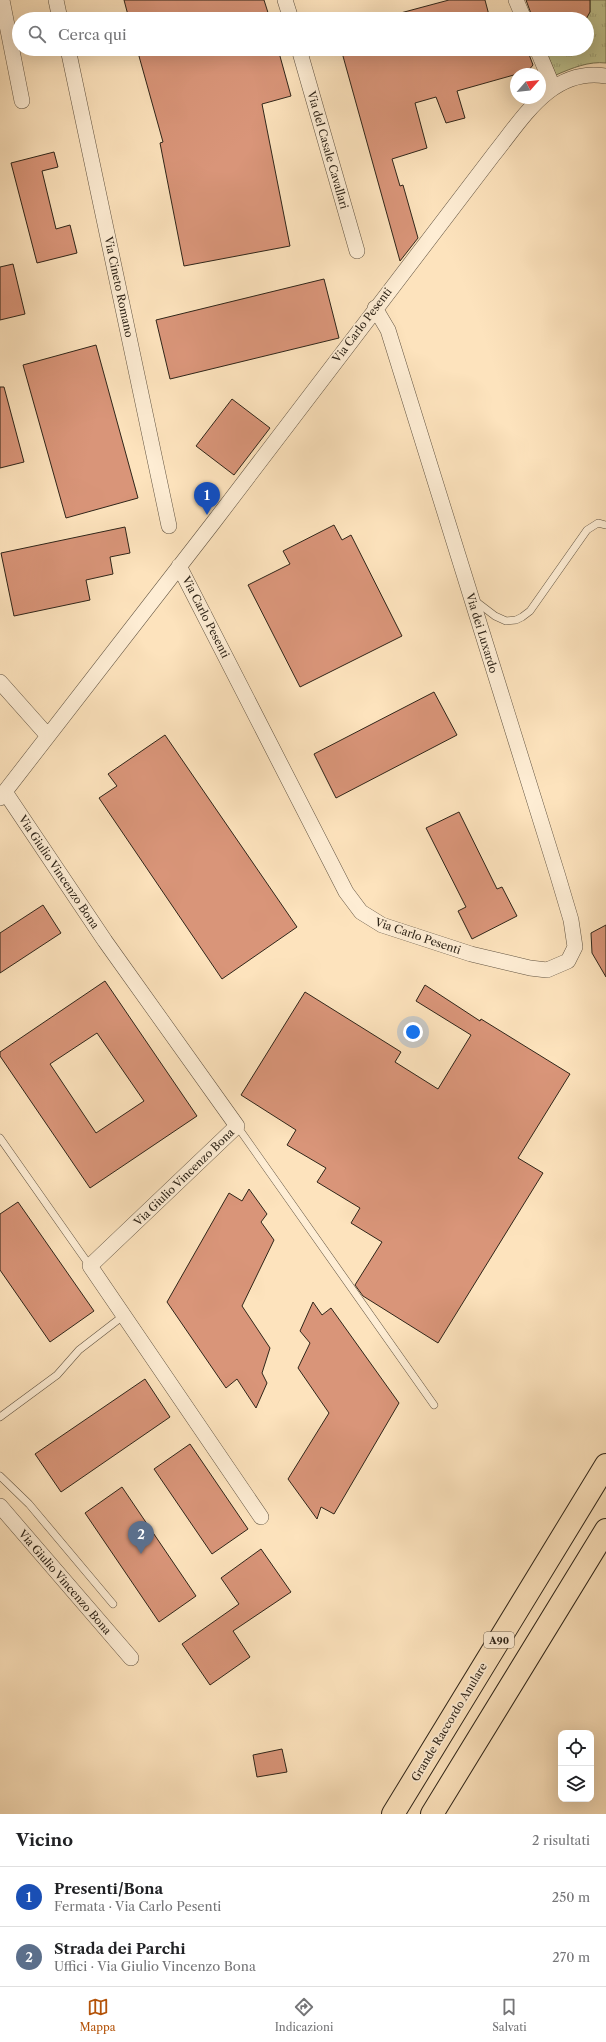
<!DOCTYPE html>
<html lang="it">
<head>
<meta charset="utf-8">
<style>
	body { margin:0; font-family:"Libre Caslon Text",serif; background:#f6f6f6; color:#202124 }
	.controls { position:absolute; right:12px; bottom:12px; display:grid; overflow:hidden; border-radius:8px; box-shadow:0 4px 16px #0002 }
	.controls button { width:36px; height:36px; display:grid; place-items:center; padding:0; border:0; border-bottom:1px solid #e0e0e0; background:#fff; color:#202124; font:20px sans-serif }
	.compass { position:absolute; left:510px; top:68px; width:36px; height:36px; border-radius:50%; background:#fff; box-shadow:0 4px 16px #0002; rotate:62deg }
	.you { position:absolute; left:413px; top:1032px; width:14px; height:14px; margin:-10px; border:3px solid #fff; border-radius:50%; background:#1a73e8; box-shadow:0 0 0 6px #1a73e833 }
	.badge { display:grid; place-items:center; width:26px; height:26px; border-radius:50%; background:#b45309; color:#fff; font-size:13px; font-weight:700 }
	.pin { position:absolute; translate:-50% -33px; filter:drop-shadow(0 1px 2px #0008) }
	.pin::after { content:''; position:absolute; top:21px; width:14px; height:12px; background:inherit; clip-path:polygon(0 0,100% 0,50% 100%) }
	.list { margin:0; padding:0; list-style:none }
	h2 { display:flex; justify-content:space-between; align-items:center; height:52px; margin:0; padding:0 16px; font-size:17px }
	h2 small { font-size:13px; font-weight:400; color:#757577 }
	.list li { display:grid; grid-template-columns:26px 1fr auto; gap:12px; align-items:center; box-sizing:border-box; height:60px; padding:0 16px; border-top:1px solid #e0e0e0 }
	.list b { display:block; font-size:15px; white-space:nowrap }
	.list p { margin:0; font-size:13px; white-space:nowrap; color:#757577 }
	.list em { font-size:13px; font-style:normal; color:#757577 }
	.icon { flex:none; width:22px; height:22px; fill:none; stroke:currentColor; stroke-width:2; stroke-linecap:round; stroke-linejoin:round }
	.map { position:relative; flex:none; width:606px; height:1814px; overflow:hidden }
	.search { position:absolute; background:#fff; box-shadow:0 4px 16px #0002; left:12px; right:12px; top:12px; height:44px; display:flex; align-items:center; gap:10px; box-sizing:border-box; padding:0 14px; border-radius:22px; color:#757577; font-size:15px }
	.sheet { height:172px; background:#fff }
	nav { display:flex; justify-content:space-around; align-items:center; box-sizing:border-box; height:56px; border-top:1px solid #e0e0e0; background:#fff; font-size:11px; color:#757577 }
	nav a { display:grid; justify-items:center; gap:2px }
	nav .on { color:#b45309 }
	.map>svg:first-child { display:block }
	.grass { fill:url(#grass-tufts); stroke:#787454 }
	.building { fill:#d99579; stroke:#2f2519; fill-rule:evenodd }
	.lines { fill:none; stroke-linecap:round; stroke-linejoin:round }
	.lane-casing { stroke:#625442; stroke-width:8 }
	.street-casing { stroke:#625442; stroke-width:16 }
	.highway-casing { stroke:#2f2519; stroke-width:24 }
	.lane { stroke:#feedd4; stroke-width:7 }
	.street { stroke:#feedd4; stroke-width:15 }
	.highway { stroke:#fde3bd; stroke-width:22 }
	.labels { text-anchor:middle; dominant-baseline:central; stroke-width:3.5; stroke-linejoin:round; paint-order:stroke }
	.shield { fill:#feedd4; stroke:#6d6151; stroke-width:1 }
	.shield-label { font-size:10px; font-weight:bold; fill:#2f2519 }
	.street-label { font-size:11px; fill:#2f2519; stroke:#feedd4 }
</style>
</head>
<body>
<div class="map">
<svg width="606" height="1814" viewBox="0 0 606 1814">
	<defs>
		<pattern id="grass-tufts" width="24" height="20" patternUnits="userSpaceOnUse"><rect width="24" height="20" fill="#c0c490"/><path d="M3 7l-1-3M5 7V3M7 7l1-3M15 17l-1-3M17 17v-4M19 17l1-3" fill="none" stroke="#a5a87c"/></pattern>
	</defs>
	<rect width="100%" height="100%" fill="#fde3bd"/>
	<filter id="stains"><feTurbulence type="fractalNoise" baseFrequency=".005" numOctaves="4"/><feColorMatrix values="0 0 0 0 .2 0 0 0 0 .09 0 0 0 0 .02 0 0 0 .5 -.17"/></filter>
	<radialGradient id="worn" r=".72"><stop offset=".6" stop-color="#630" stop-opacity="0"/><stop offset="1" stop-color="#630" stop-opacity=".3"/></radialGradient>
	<path class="grass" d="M590,0H606V63C589,61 572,68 556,75L547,53L552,49H587L586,19L590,12Z"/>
	<path class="building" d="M124,0H264L270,19H129Z
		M449,0H485L490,19H393V15Z
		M526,0H590V12L586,19H533Z
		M137,49H278L291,96L262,104L290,246L184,266L160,143L163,142Z
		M341,49H424L426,54L444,49H527L533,65L528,71L457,91L465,118L446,123L436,97L415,103L427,148L392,159L400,186L403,185L418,238L400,261Z
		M54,152L58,167L42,171L56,229L70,225L77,253L37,263L11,163Z
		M13,264L25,314L0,320V267Z
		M324,279L339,338L170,379L156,320Z
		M96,345L138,498L66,518L23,365Z
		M0,387H4L24,462L0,468Z
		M232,399L270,428L234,475L196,446Z
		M334,525L342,540L351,535L402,636L300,687L248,585L290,564L283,551Z
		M125,527L130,553L110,557L113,574L86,580L90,600L14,616L1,553Z
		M434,692L457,735L336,798L314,754Z
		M165,735L297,927L222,979L99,798L117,786L108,774Z
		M459,812L497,889L502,887L517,916L472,939L458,911L466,907L426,828Z
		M43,905L61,933L0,973V933Z
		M606,925V977L592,953L591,933Z
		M105,981L197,1116L90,1188L0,1056V1052ZM97,1033L144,1101L96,1133L50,1064Z
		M425,985L480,1021L481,1019L570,1074L518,1158L543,1173L438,1343L363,1296L355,1285L382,1242L351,1223L360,1208L317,1182L326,1168L287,1145L296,1130L241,1095L305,992L401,1052L395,1062L438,1089L471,1035L416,1001Z
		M249,1189L267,1214L261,1222L274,1240L242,1306L270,1348L262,1373L267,1383L256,1408L237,1379L226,1388L167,1302L229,1193L242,1201Z
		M18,1202L94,1311L50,1342L0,1270V1214Z
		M313,1302L322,1315L331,1308L399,1403L334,1514L321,1507L317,1519L288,1479L329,1413L298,1368L310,1343L300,1331Z
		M145,1379L170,1417L61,1492L35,1454Z
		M190,1444L248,1529L212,1554L154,1469Z
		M122,1487L196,1596L159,1622L85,1513Z
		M261,1549L291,1592L233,1631L250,1657L210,1685L182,1644L239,1604L221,1578Z
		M282,1749L287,1772L257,1777L253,1755Z"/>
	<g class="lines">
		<g class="lane-casing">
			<path id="lane" d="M474,600L495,616L506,621L516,620L522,617L530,611L587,530L598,523L606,525
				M237,1126L434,1405
				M0,1138L90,1266
				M0,1417L57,1375L79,1350L123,1316
				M0,1476L29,1504L113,1604"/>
		</g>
		<g class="street-casing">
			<path id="street" d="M2,0L22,101
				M56,0L60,19
				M285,0L291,19
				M516,0L524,19
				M68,49L169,526
				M299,49L357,251
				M537,49L553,87
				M179,566L346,892L361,912L382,925L471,954L530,968L547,970L568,961L575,947L571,920L557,873L388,330L375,308
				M0,682L48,736
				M5,792L105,941L237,1126L90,1266L261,1517
				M0,798L213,523L494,154C523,118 552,67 606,76
				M0,1506L131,1658"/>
		</g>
		<g class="highway-casing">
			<path id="highway" d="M393,1814L606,1465
				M432,1814L606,1530"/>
		</g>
		<use href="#lane" class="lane"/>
		<use href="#street" class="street"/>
		<use href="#highway" class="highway"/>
	</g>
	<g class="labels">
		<rect class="shield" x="484" y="1632" width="30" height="16" rx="3"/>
		<g class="shield-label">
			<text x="499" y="1640">A90</text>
		</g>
		<g class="street-label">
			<text transform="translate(328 150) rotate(74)">Via del Casale Cavallari</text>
			<text transform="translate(119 287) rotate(78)">Via Cineto Romano</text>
			<text transform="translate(362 325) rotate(-53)">Via Carlo Pesenti</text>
			<text transform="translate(206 617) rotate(63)">Via Carlo Pesenti</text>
			<text transform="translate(482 633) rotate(73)">Via dei Luxardo</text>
			<text transform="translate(59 872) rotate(56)">Via Giulio Vincenzo Bona</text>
			<text transform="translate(418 936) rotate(19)">Via Carlo Pesenti</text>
			<text transform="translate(184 1177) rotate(-44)">Via Giulio Vincenzo Bona</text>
			<text transform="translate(65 1582) rotate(49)">Via Giulio Vincenzo Bona</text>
			<text transform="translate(449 1722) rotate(-59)">Grande Raccordo Anulare</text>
		</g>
	</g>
	<rect width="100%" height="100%" filter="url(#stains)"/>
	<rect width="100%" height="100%" fill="url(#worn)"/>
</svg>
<div class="controls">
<button><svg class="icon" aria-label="locate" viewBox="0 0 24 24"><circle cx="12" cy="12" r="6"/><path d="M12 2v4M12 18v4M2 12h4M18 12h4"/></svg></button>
<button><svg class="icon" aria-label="layers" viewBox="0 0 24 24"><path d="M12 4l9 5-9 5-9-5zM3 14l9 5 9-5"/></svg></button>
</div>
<svg class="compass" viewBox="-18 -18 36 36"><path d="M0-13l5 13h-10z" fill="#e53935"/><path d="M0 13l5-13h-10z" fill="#757577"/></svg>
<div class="you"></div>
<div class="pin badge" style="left:207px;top:515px;background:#1a4fb4">1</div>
<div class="pin badge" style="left:141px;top:1554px;background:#5c6f8a">2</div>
<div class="search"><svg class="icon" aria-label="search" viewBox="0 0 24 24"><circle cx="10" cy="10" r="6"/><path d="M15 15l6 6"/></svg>Cerca qui</div>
</div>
<section class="sheet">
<h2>Vicino<small>2 risultati</small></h2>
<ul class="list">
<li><span class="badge" style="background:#1a4fb4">1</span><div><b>Presenti/Bona</b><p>Fermata · Via Carlo Pesenti</p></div><em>250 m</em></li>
<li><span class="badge" style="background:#5c6f8a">2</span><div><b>Strada dei Parchi</b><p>Uffici · Via Giulio Vincenzo Bona</p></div><em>270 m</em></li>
</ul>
</section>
<nav>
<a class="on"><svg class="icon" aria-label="map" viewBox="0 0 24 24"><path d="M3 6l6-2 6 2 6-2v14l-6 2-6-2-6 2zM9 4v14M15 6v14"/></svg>Mappa</a>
<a><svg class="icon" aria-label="directions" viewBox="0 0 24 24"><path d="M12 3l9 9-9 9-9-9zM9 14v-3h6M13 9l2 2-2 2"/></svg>Indicazioni</a>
<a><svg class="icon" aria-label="saved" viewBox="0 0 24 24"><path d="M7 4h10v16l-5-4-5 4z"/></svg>Salvati</a>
</nav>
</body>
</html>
